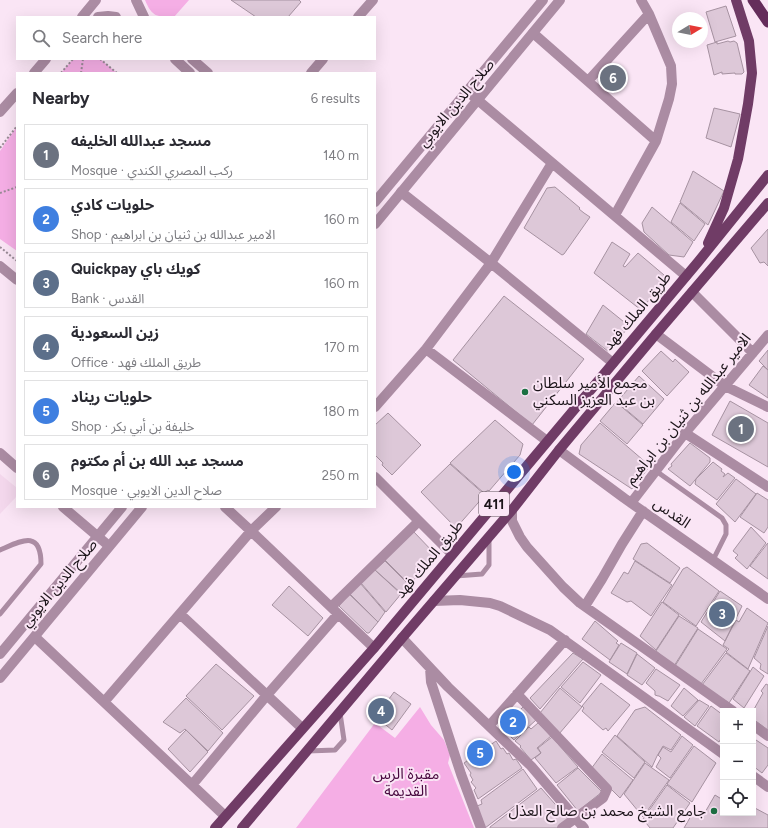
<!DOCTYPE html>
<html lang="en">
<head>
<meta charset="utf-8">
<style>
	body { margin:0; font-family:Figtree,"Noto Sans Arabic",sans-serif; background:#f2f2f3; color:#2b2b33 }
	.controls { position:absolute; right:12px; bottom:12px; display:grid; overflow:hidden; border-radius:0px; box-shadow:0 4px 16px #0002 }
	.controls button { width:36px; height:36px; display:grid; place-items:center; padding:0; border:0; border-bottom:1px solid #e1e1e2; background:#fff; color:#2b2b33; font:20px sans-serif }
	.compass { position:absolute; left:672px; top:12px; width:36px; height:36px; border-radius:50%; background:#fff; box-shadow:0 4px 16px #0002; rotate:80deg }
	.you { position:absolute; left:514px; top:472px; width:14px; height:14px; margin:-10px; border:3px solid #fff; border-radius:50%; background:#1a73e8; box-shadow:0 0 0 6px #1a73e833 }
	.badge { display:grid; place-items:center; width:26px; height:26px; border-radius:50%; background:#0b8043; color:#fff; font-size:13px; font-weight:700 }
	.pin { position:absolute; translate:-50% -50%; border:2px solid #fff; box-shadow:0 1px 4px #0006 }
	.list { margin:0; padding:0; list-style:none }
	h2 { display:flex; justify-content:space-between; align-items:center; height:52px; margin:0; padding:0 16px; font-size:17px }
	h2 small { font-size:13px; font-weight:400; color:#7c7c81 }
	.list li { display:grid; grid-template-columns:26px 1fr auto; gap:12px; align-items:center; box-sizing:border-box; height:56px; margin:0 8px 8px; padding:0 8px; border:1px solid #e1e1e2; border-radius:0px }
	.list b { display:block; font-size:15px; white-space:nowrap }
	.list p { margin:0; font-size:13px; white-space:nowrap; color:#7c7c81 }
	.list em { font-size:13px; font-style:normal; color:#7c7c81 }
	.icon { flex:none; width:22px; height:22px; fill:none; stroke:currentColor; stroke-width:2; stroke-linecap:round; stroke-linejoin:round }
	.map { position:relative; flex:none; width:768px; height:828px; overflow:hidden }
	.search { position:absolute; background:#fff; box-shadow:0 4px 16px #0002; left:16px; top:16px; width:360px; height:44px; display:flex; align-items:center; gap:10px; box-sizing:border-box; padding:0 14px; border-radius:0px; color:#7c7c81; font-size:15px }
	.panel { position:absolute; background:#fff; box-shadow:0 4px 16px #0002; left:16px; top:72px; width:360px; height:436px; border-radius:0px }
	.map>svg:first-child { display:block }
	.built { fill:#f4d8ed }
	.green { fill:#f5aee5 }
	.building { fill:#ddc8d8; stroke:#a692a1 }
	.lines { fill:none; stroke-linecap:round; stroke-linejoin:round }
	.path { stroke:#998a96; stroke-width:2; stroke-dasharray:2 2; stroke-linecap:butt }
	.service { stroke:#ab8ca3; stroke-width:5 }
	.minor { stroke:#ab8ca3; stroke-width:10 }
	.tertiary { stroke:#ab8ca3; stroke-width:10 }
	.primary { stroke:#703c66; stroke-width:10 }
	.trunk { stroke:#652d5b; stroke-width:11 }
	.poi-dot { fill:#1c7043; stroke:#fae5f5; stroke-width:1.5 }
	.labels { text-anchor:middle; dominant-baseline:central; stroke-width:4; stroke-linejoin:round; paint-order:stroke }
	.shield { fill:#fae5f5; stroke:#5e535b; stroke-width:1 }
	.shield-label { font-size:14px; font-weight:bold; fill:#1b1419 }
	.street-label { font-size:15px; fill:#1b1419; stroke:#fae5f5 }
	.poi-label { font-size:15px; fill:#1b1419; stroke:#fae5f5; text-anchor:start }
	.park-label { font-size:15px; fill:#490a40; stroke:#fae5f5 }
</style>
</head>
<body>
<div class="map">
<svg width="768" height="828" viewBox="0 0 768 828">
	<rect width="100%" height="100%" fill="#fae5f5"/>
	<path class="built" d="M0,474L17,488V496L0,514Z"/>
	<path class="green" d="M145,0H189L174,17C157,17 152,17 145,0Z
		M73,59H100L117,73H61Z
		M17,126V251L0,239V151Z
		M420,707L431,725L444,740L450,755L448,763L474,828H296L375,723L395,738Z"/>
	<path class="building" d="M231,0H299L301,2L288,17H256Z
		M726,6L736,36L715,42L706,12Z
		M728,41L730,42L734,41L737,43L744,72L742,74H735V73L722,74V72L714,75L707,45L717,42V44Z
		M611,65L624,71L615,92L601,86Z
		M714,108L740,114L731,147L706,138Z
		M693,171L724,191L708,225L680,202Z
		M555,187L580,208L579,209L584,213L590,217L564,254L562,255L524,228L547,188Z
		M680,203L705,224L694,241L671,222Z
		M652,207L693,242L684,257L669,255L644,232L642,223Z
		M768,229V266L764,262L760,263L751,248Z
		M612,242L630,254L623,266L625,267L638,253L664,275L665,280L641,310L594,273Z
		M504,296L584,359L532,425L453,360Z
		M603,305L629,326L609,352L586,334Z
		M768,350V370L759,361Z
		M661,351L673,362L675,359L689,372L667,396L642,371Z
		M763,366L768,370V398L749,385Z
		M639,376L664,399L643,424L617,402Z
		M730,401L768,423V467L712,435Z
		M616,402L643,425L627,444L600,421Z
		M388,413L421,445L392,475L382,465L383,463L375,455V425Z
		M495,420L523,444L520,455L489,491L488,490L484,493L450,463Z
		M600,423L650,466L632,489L579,454L581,445Z
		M690,443L710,458V462L690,486L668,469L672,466L671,464Z
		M713,462L722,469L721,471L725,474L723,477L728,473L735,478L717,500L695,484L696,479Z
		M450,464L485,495L456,528L421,492Z
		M736,479L756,494L735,522L716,504Z
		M757,493L768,500V527L764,533L740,517Z
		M751,527L766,543L747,569L735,558L738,555L733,551Z
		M413,531L435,554L410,585L385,560Z
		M647,543L680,568L670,583L633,559L641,544Z
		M768,543V579L750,566L767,544Z
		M385,561L409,585L402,594L375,570Z
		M635,561L672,585L651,616L631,601L627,602L611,593L624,572L628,574Z
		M687,567L719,591L696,626L663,602L683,569Z
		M375,570L401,594L386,612L361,583Z
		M360,583L385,612L378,622L350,594Z
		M289,586L323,618L308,636L272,605Z
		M720,591L742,606L725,641L701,622Z
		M349,594L378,622L369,633H367L339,606Z
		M662,602L679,615L656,650L640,636Z
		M747,608L768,623L748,669L726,652L729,649L723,645L736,620L739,622Z
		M679,616L698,628L674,666L656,651Z
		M595,621L618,641L616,643L619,645L610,660L582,639Z
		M768,626V674L760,669L761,664L754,658Z
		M698,629L727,649L701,684L675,666Z
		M621,643L637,653L627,674L609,662Z
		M573,653L583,659L540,709L530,698Z
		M726,653L750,671L729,703L702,685Z
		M637,654L655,668L642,685L627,675Z
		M583,662L601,675L580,703L561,687Z
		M216,664L254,696L222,730L186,696Z
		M753,667L764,676L744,708L733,699Z
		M656,669L680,685L668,701L659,696H658L655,695V691L646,683Z
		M601,683L630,705L608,731L606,728L603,730L582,711L584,708L582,706Z
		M766,684L768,685V730L753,719V711L763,693L761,691Z
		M560,688L582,707L559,734L540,713Z
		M684,688L698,700L683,716L671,706Z
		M394,692L411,704L392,730L376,717Z
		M186,698L223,733L208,751L185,729L180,733L163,722Z
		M699,700L709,706L695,726L684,717Z
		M711,706L723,715V735L719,742L697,726Z
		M523,707L536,720L514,740L502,728Z
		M645,707L681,735L671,750L663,746L657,756L652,767L617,736L635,710Z
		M538,723L551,736L537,748L541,753L531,760L520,747L521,746L515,741L529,727L531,729Z
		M186,730L208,752L190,772L168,749Z
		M615,735L645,762L634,778L602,752Z
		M682,736L693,745L670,778L656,767L661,758L658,755L663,747L671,752Z
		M552,737L578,767L556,783L535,758L541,753L538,748Z
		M756,740L768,748V765L762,773L753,766V744Z
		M496,741L501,749L503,748L507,754L509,753L513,760L516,759L522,768L478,799L474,790L476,788L471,782L473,780L470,775L471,773L464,763Z
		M694,746L716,763L692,802L667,784Z
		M602,754L633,780L620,798L591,769Z
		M645,763L669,780L643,817L624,794Z
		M578,768L602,792L578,811L557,785Z
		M523,769L537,789L485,828L477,806L482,804L481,800Z
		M667,785L690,803L673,828H650L643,819Z
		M541,788L569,820L557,828H490V827Z
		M715,795L723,800V813H753V807L768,815V828H684L695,809L704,814Z"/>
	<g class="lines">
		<path class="path" d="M100,59L117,73
			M61,73L73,59
			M81,73L83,59
			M0,148L17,126
			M0,193L17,187
			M0,247L17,261"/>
		<path class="service" d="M656,471L722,518L726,525V534L713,560
			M0,550C21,541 41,529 41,564L0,614
			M456,576L482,574L489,565V539
			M308,751L335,750L344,740L340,713"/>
		<path class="minor" d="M136,0L144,17
			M82,17L96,0
			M98,17L108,16L116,17
			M358,17L373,0
			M533,33L656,141
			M175,59L190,73
			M192,59L208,73
			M34,73L46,59
			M311,73L323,59
			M588,81L649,14
			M467,91L686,276
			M0,112L17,93
			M401,192L491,263L613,363
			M615,215L656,141L669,99L672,84L671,66L649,14L641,0
			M0,266L17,280
			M692,292L753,353
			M656,334L725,386L768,407
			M426,349L547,441
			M375,407L426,349L491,263L552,163
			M685,433L768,487
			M559,450L624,498L768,599
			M0,453L17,468
			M375,477L452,554
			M631,503L685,433L768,335
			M63,507L109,546
			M225,507L251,531L374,648
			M512,510V521L520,537L527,547L563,587L580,603L733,711
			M434,601L460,600L490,603L500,606L550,630L723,754
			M585,606L602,579L622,544L643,511
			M331,607L419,521
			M180,614L302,728
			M35,637L225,816
			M402,638L448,687L531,766L584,828
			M430,668L431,682L461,774L481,828
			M517,694L607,789L603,798L562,828
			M104,702L251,531L276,507
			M753,725L768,736
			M489,726L565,640
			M753,776L768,787
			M192,785L267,695L338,614"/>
		<path class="tertiary" d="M375,202L543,0
			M375,224L560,0
			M0,654L122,507
			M0,678L142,507"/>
		<path class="primary" d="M708,243L724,208L738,159L748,104L752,73L749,41L736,0
			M215,828L374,648L698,262L768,175
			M242,828L402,638L512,510L559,450L656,334L768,203"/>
		<path class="trunk" d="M753,0L768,22"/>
	</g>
	<g class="poi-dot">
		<circle cx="525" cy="392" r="4"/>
		<circle cx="714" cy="811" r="4"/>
	</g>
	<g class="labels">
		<rect class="shield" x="479" y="492" width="30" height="24" rx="3"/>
		<g class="shield-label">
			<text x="494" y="504">411</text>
		</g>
		<g class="street-label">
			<text transform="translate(456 103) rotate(-50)">صلاح الدين الايوبي</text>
			<text transform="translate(637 311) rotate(-50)">طريق الملك فهد</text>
			<text transform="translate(688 409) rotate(-51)">الامير عبدالله بن ثنيان بن ابراهيم</text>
			<text transform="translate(672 513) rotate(35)">القدس</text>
			<text transform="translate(429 559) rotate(-50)">طريق الملك فهد</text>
			<text transform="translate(59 583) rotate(-50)">صلاح الدين الايوبي</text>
		</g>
		<g class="poi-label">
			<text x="533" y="383">مجمع الأمير سلطان<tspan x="533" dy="17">بن عبد العزيز السكني</tspan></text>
			<text x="706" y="811" text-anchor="end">جامع الشيخ محمد بن صالح العذل</text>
		</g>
		<g class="park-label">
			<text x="406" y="774">مقبرة الرس<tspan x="406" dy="17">القديمة</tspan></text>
		</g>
	</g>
</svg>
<div class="controls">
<button>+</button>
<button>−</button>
<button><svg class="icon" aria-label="locate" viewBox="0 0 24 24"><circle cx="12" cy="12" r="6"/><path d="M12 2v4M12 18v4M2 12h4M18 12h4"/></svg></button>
</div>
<svg class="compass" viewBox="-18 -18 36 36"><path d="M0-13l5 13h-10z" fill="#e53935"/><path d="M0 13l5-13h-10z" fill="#7c7c81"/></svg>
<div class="you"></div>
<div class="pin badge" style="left:741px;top:429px;background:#6b7280">1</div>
<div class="pin badge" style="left:513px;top:722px;background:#3f7fe0">2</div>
<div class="pin badge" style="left:722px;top:614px;background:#5c6f8a">3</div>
<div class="pin badge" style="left:381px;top:711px;background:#5c6f8a">4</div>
<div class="pin badge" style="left:480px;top:753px;background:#3f7fe0">5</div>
<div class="pin badge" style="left:613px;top:78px;background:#6b7280">6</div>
<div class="search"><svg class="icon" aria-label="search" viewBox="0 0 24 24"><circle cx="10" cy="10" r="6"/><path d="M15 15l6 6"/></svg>Search here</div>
<section class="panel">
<h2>Nearby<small>6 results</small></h2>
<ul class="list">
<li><span class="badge" style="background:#6b7280">1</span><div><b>مسجد عبدالله الخليفه</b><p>Mosque · ركب المصري الكندي</p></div><em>140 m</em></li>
<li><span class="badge" style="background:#3f7fe0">2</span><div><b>حلويات كادي</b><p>Shop · الامير عبدالله بن ثنيان بن ابراهيم</p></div><em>160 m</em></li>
<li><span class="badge" style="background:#5c6f8a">3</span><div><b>Quickpay كويك باي</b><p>Bank · القدس</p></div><em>160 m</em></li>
<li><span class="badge" style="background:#5c6f8a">4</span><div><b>زين السعودية</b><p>Office · طريق الملك فهد</p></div><em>170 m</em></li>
<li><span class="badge" style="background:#3f7fe0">5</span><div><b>حلويات ريناد</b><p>Shop · خليفة بن أبي بكر</p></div><em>180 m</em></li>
<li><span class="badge" style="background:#6b7280">6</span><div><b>مسجد عبد الله بن أم مكتوم</b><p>Mosque · صلاح الدين الايوبي</p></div><em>250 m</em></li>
</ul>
</section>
</div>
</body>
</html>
